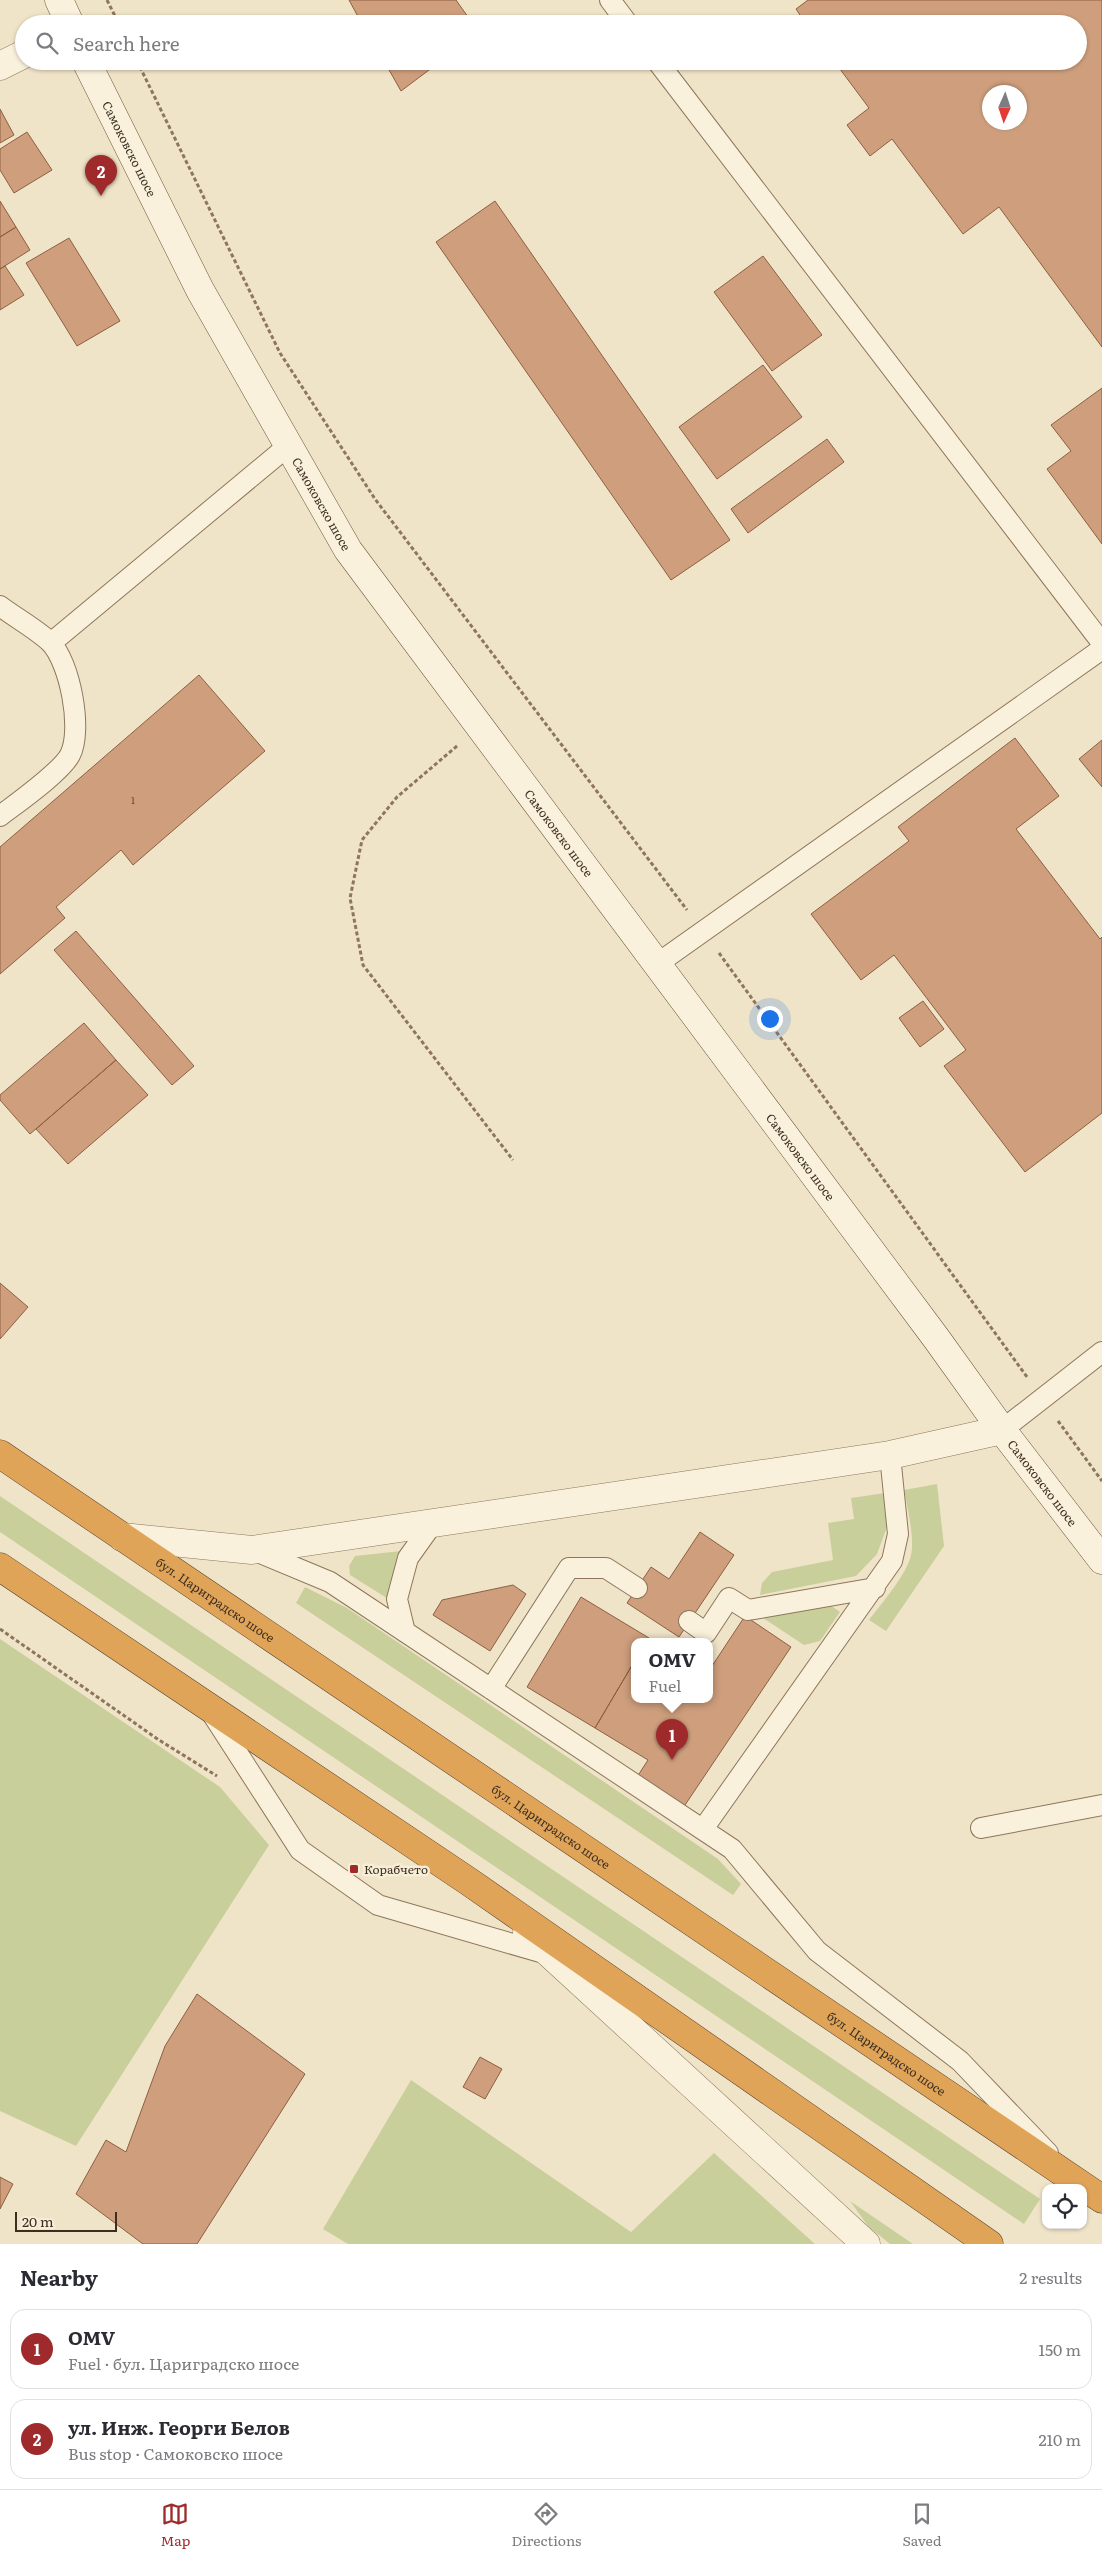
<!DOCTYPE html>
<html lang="en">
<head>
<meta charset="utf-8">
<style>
	body { margin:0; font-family:Literata,serif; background:#f2f2f3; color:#2b2b33 }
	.controls { position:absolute; right:15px; bottom:15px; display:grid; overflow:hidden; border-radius:10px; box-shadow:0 1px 4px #0004 }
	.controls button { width:45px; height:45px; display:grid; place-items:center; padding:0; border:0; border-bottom:1px solid #e1e1e2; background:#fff; color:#2b2b33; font:25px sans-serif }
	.compass { position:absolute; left:982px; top:85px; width:45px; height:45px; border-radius:50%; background:#fff; box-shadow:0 1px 4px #0004; rotate:183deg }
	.scale { position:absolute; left:15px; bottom:12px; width:102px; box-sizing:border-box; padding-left:5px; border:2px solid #3d2e20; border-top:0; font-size:14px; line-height:18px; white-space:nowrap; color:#3d2e20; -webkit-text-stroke:4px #f7eed8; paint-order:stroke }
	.you { position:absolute; left:769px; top:1018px; width:18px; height:18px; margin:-12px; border:4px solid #fff; border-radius:50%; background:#1a73e8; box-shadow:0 0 0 8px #1a73e833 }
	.badge { display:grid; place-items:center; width:32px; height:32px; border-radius:50%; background:#9e2a2b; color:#fff; font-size:16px; font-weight:700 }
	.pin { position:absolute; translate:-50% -41px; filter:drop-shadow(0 1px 2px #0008) }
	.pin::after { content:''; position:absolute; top:26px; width:18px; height:15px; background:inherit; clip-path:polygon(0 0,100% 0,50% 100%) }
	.popup { position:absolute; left:631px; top:1638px; width:82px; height:65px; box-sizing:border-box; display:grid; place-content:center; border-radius:10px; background:#fff; filter:drop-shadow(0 1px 4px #0005); font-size:16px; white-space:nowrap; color:#7c7c81 }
	.popup b { font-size:19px; color:#2b2b33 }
	.popup::after { content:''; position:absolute; left:50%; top:100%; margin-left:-10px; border:10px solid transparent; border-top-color:#fff }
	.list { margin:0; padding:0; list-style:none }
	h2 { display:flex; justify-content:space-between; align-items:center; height:65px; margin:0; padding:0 20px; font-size:21px }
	h2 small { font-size:16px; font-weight:400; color:#7c7c81 }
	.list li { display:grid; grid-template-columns:32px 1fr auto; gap:15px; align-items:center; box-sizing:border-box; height:80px; margin:0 10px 10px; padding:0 10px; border:1px solid #e1e1e2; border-radius:15px }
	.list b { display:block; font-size:19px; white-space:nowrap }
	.list p { margin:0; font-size:16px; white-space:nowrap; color:#7c7c81 }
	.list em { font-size:16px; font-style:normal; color:#7c7c81 }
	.icon { flex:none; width:28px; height:28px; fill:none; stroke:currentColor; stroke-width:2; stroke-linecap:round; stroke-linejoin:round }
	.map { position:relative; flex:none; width:1102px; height:2244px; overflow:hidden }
	.search { position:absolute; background:#fff; box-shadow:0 1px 4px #0004; left:15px; right:15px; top:15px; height:55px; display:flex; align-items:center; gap:12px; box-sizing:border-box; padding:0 18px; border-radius:28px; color:#7c7c81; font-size:19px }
	.sheet { height:245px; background:#fff }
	nav { display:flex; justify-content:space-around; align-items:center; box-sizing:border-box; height:70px; border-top:1px solid #e1e1e2; background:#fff; font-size:14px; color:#7c7c81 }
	nav a { display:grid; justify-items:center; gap:2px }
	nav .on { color:#9e2a2b }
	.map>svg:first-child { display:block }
	.green { fill:#c9cf9b }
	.building { fill:#cf9f7d; stroke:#8d5f41; fill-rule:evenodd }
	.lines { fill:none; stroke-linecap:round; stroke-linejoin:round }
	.lane-casing { stroke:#8d765c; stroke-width:22 }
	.street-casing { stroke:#8d765c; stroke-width:29 }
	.secondary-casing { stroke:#6f573f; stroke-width:29 }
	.highway-casing { stroke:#5b4430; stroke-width:29 }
	.path { stroke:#8d765c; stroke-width:3; stroke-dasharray:4 2.5; stroke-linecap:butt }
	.lane { stroke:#faf1dc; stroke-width:20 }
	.street { stroke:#faf1dc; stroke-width:28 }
	.secondary { stroke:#faf1dc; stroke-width:28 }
	.highway { stroke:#e0a458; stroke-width:28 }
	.poi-dot { fill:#9e2a2b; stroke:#f7eed8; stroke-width:2 }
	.labels { text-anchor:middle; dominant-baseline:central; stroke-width:5; stroke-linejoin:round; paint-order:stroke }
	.number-label { font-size:10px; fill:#624a37 }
	.street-label { font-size:12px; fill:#3d2e20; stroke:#f7eed8 }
	.poi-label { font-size:12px; fill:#3d2e20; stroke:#f7eed8; text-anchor:start }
</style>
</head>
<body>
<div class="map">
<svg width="1102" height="2244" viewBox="0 0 1102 2244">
	<rect width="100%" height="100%" fill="#f0e4c8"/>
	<path class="green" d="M937,1484L944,1546L886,1631L869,1620C881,1604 907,1574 911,1555C915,1540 907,1505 904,1490Z
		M885,1493L887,1527L877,1554L856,1576L760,1595L762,1583L772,1572L833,1560L828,1523L854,1519L851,1498Z
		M0,1496L1040,2199L1024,2224L0,1532Z
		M401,1551L390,1600L350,1575L349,1566L355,1556Z
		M305,1587L347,1608L718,1859L741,1884L733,1895L296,1603Z
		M830,1605L840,1612L820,1641L804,1645L763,1618Z
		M0,1639L220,1787L269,1845L76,2146L0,2111Z
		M411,2080L631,2232L714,2153L815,2244H348L323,2229Z
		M850,2201L913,2244H890L868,2226Z"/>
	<path class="building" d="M349,0H456L473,24H362Z
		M808,0H1102V347L999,207L963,234L892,139L870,156L847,125L869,108L834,61H1078V24H806L796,9ZM990,92H1020V122H990Z
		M384,61H441L401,91Z
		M0,109L14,135L0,143Z
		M27,132L52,170L14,193L0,170V149Z
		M0,201L16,227L0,237Z
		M495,201L730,540L671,580L436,242Z
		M16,227L30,250L0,269V237Z
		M69,238L120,321L77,346L26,263Z
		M763,256L822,335L772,371L714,292Z
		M5,266L24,295L0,310V269Z
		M763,365L802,417L717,479L679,427Z
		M1102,388V544L1047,469L1071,451L1051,425Z
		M827,439L844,462L748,533L731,509Z
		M199,675L265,751L133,865L121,850L56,907L65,918L0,974V847Z
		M1015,738L1059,796L1016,829L1100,939L1102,937V1113L1025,1172L944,1066L966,1050L894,955L861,980L811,914L909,841L898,827Z
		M1102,740V787L1079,759Z
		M76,931L194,1066L172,1085L54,950Z
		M923,1001L944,1029L920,1047L899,1018Z
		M84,1023L116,1060L30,1134L0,1100V1095Z
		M116,1060L148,1095L68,1164L36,1129Z
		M0,1283L28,1307L0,1339Z
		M700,1532L734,1555L679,1637L627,1603L651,1567L669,1579Z
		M513,1585L526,1594L490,1651L433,1615L442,1600Z
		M581,1597L649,1638L647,1641H634V1662L595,1728L527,1687Z
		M745,1616L791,1647L681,1811L635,1780L648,1760L595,1728L634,1662V1699H710V1669Z
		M197,1994L305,2074L197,2244H143L76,2194L106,2140L126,2152L165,2046Z
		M480,2057L502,2069L485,2099L463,2087Z
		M0,2177L13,2184L0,2209Z"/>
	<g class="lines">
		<g class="lane-casing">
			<path id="lane" d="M610,0L628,24
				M657,61L1102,643
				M0,606C16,618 36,629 50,642C70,662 83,730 70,755C60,773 17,803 0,816
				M51,643L288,446
				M657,964L1102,649
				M1002,1430L1102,1352
				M253,1550L330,1582L732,1849L817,1951L960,2061L1048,2153
				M689,1621L706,1633L729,1598L748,1610L875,1588
				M405,1632L397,1599L408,1558L433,1523
				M491,1689L569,1568H606L637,1588
				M211,1712L300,1850L378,1905L547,1954
				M981,1828L1102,1805
				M703,1829L892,1561L898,1534L890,1455"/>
		</g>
		<g class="street-casing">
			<path id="street" d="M0,66L24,54
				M122,1537L252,1550L890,1455L1002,1430
				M527,1933L866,2244"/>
		</g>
		<g class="secondary-casing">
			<g id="secondary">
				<path d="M59,0L70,24"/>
				<path id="s1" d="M86,61L200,290L348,550L936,1338L1002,1430L1102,1560"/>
			</g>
		</g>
		<g class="highway-casing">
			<g id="highway">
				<path id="s2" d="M0,1454L1102,2199"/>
				<path d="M0,1567L468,1881L989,2244"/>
			</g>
		</g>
		<path class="path" d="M107,0L119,24
			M137,61L280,353L375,499L687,910
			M457,746L397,797L362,840L350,898L363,965L513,1160
			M719,953L1027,1377
			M1058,1421L1102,1481
			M0,1629L159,1740L217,1776"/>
		<use href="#lane" class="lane"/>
		<use href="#street" class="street"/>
		<use href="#secondary" class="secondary"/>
		<use href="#highway" class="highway"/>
	</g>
	<rect class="poi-dot" x="349" y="1864" width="10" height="10" rx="2.5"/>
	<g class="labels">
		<g class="number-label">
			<text x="133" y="799">1</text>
		</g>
		<g class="street-label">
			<text stroke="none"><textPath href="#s1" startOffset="98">Самоковско шосе</textPath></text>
			<text stroke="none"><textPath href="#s1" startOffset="502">Самоковско шосе</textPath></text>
			<text stroke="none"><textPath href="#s1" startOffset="908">Самоковско шосе</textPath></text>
			<text stroke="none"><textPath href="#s1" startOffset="1312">Самоковско шосе</textPath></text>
			<text stroke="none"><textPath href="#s1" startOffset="1718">Самоковско шосе</textPath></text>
			<text stroke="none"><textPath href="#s2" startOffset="260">бул. Цариградско шосе</textPath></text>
			<text stroke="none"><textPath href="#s2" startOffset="665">бул. Цариградско шосе</textPath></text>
			<text stroke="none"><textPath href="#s2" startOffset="1070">бул. Цариградско шосе</textPath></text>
		</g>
		<g class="poi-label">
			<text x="364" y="1869">Корабчето</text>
		</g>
	</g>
</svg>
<div class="controls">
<button><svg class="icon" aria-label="locate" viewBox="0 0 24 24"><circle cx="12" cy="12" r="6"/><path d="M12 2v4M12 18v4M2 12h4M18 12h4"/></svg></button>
</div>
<svg class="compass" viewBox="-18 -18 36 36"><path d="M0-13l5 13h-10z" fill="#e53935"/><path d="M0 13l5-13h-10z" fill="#7c7c81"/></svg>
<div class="scale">20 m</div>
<div class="you"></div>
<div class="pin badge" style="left:672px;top:1760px">1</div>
<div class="popup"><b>OMV</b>Fuel</div>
<div class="pin badge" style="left:101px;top:196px">2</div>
<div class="search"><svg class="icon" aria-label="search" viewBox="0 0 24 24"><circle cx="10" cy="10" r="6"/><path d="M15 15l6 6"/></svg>Search here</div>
</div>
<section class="sheet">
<h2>Nearby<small>2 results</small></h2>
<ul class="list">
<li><span class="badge">1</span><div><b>OMV</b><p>Fuel · бул. Цариградско шосе</p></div><em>150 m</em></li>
<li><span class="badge">2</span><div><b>ул. Инж. Георги Белов</b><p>Bus stop · Самоковско шосе</p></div><em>210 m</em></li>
</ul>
</section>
<nav>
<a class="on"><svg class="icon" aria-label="map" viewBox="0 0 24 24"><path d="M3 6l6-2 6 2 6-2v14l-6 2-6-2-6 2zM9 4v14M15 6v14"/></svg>Map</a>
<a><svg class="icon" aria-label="directions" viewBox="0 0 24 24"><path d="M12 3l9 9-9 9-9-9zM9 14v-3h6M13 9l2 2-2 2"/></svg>Directions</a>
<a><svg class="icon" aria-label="saved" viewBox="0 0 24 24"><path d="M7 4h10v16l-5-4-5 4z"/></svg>Saved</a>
</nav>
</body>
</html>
